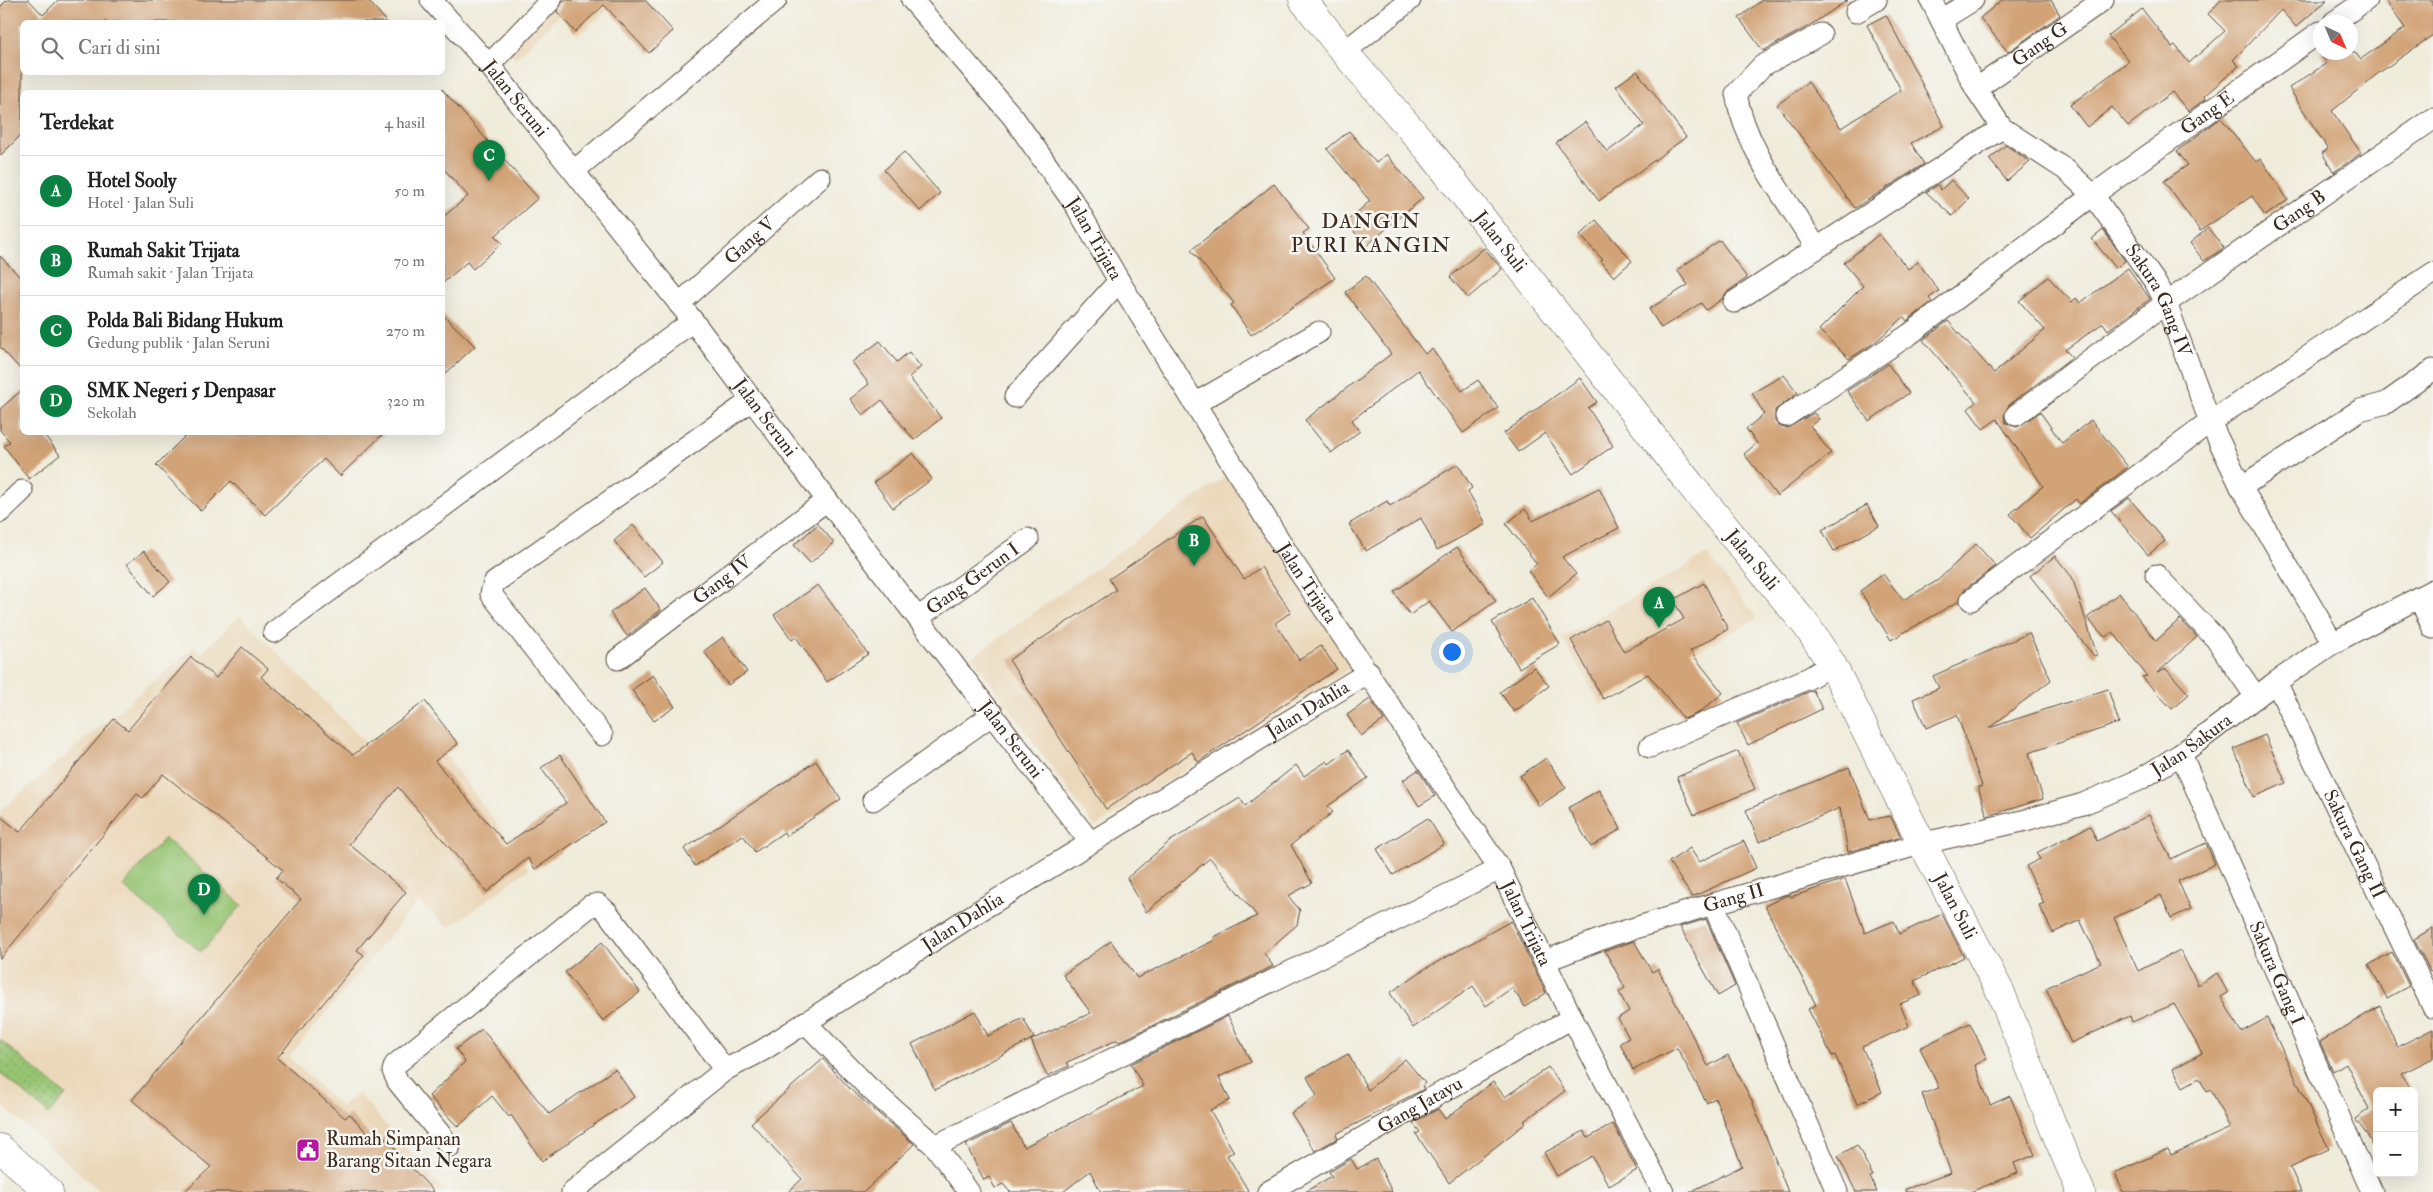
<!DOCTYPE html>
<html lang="id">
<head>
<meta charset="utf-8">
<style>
	body { margin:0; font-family:"IM FELL Double Pica",serif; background:#f6f6f6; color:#222 }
	.controls { position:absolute; right:15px; bottom:15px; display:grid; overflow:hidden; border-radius:8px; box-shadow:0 5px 20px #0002 }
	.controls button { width:45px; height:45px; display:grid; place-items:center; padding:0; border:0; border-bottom:1px solid #e0e0e0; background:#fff; color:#222; font:25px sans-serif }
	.compass { position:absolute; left:2313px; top:15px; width:45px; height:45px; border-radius:50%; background:#fff; box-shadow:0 5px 20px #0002; rotate:136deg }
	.you { position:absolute; left:1451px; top:651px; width:18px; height:18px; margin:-12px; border:4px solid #fff; border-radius:50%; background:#1a73e8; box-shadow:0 0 0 8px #1a73e833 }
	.badge { display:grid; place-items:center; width:32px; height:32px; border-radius:50%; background:#0b8043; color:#fff; font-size:16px; font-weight:700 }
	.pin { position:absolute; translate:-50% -41px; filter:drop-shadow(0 1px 2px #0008) }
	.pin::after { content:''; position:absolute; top:26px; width:18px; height:15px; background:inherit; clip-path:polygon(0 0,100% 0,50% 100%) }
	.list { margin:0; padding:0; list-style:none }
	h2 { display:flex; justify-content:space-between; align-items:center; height:65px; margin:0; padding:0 20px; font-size:21px }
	h2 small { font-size:16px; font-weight:400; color:#767676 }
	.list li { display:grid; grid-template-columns:32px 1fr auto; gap:15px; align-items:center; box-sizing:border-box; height:70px; padding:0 20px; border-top:1px solid #e0e0e0 }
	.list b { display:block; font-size:19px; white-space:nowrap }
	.list p { margin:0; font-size:16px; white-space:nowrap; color:#767676 }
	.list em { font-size:16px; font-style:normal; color:#767676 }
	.icon { flex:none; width:28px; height:28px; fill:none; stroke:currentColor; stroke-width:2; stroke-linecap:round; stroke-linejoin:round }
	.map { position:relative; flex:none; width:2433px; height:1192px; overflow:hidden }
	.search { position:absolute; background:#fff; box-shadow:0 5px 20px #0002; left:20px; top:20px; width:425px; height:55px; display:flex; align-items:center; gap:12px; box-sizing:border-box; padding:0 18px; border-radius:8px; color:#767676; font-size:19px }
	.panel { position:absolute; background:#fff; box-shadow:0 5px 20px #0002; left:20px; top:90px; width:425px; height:345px; border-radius:8px }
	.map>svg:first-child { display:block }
	.built { fill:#ebd8ba }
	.grass { fill:url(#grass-dots); stroke:#687748 }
	.garden { fill:#96c472; stroke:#687748 }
	.building { fill:#d2a377 }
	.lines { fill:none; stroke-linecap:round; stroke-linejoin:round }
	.street-casing { stroke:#56473a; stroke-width:23 }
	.secondary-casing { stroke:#56473a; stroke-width:29 }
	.street { stroke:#fff; stroke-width:21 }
	.secondary { stroke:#fff; stroke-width:28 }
	.labels { text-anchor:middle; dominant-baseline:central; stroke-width:5; stroke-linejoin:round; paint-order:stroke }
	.street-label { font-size:19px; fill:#3b2a1e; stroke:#f6f6f2 }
	.poi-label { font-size:19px; fill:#3b2a1e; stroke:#f6f6f2; text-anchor:start }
	.quarter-label { font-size:21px; letter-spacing:1px; fill:#3b2a1e; stroke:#f6f6f2 }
</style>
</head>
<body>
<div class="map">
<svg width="2433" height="1192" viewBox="0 0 2433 1192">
	<defs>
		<pattern id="grass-dots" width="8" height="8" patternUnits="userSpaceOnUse" patternTransform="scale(1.25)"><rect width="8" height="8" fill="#96c472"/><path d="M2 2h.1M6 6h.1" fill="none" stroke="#7c9f5d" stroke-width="1.8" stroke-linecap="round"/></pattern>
	</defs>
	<rect width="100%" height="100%" fill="#f6f6f2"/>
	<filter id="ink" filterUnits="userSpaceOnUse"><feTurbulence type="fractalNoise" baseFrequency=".02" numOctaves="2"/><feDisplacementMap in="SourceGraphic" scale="10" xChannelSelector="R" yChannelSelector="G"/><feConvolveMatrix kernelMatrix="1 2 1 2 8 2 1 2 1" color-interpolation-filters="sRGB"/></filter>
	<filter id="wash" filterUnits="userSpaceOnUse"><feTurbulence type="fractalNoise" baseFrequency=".0096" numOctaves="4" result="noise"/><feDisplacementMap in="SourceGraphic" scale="20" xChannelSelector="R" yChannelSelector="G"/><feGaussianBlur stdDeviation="1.12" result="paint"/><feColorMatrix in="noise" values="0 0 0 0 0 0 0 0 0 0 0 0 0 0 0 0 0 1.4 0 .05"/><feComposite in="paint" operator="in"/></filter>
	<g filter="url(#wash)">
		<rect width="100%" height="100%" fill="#efecdb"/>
		<path class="built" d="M544,0H619L578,35L560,14L515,59L503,44Z
			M1227,475L1354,666L1095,827L972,657Z
			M1707,554L1757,618L1601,705L1562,638Z
			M240,615L367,744L425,701L458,744L445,754L529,869L449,928L418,901L289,1057L341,1107L358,1093L445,1192H101L0,1104V811L194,647L201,654Z"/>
		<path class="grass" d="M0,1040L66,1095L49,1114L0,1073Z"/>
		<path class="garden" d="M165,838L242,905L201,952L123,886Z"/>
		<g id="blocks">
			<path class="building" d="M7,0H29L43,15L58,0H368L387,22H22V134L0,156V7Z
				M563,0H645L673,31L649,53L604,5L575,32L557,12Z
				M1762,0H1848L1809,26L1763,51L1739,18Z
				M2002,0H2051L2060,15L2008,52L1980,18Z
				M2221,0H2327L2296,27L2281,10L2233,60L2239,66L2204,96L2206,99L2188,111L2172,92L2128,126L2112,107L2087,127L2070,105L2129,61L2108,36L2142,9L2172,47L2175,45L2189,63L2225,31L2208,14Z
				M2385,0H2433V35L2376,75L2332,111L2361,153L2334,172L2322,153L2328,149L2289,88L2327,63L2318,52H2355L2361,59L2405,28Z
				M1886,15L1944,126L1911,143L1924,164L1855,208L1777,105L1808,82L1841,128L1901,90L1867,25Z
				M1637,71L1686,137L1599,201L1556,143L1585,122L1607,152L1644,125L1616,86Z
				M442,89L538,198L495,236L502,243L473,269L467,262L442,284V218L468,196L442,167Z
				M2221,118L2256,162L2261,159L2288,200L2265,216L2252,196L2200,231L2164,181L2188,165L2177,151Z
				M1349,131L1376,163L1386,154L1423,198L1366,246L1346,222L1370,201L1327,149Z
				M2006,145L2030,162L2007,181L1989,159Z
				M904,152L940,193L920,211L884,170Z
				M1951,180L1969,199L1952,216L1926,192L1938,185L1941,190Z
				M1274,184L1309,229L1303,233L1335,278L1251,335L1231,305L1234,303L1191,250Z
				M1596,220L1632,261L1614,277L1601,261L1603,260L1580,235Z
				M2208,228L2224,248L2204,261L2190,243Z
				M2103,230L2125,261L2116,268L2092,239Z
				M1879,234L1908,269L1918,262L1939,291L1929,298L1932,302L1907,321L1904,317L1874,343L1849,359L1819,330L1863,286L1844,263Z
				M1720,240L1747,278L1727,292L1722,299L1706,310L1701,303L1661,328L1649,309L1688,285L1677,270Z
				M1484,248L1502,269L1468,298L1450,277Z
				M0,256L22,279V371L0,347Z
				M2128,268L2150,299L2108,330L2103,323L2065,350L2072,357L2009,405L2004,416L2006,423L2017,427L2040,412L2062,443L2091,420L2128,467L2079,504L2076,499L2030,538L2010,514L2043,486L1997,419L1983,429L1968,409L1976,402L1923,340L1948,321L1994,373L2045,330L2019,301L2048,277L2072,302L2076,298L2080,303Z
				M1366,276L1425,354L1432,349L1462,391L1478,380L1498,408L1463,433L1418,370L1352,420L1360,431L1331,453L1305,420L1391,354L1345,292Z
				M442,314L475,346L442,377Z
				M880,341L897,362L909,352L921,367L909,377L941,418L914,440L882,400L863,415L850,399L869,384L852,362Z
				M1888,364L1909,393L1869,421L1847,391Z
				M1784,375L1798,393L1775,410V422L1781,427L1787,428L1814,413L1819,419L1810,426L1831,453L1777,496L1744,454L1757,443L1746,429L1764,414L1752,393Z
				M1580,378L1597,402L1588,408L1613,446L1573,474L1545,433L1518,452L1504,433Z
				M22,390V432H42L60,455L29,479L4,446L10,442L0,430V409Z
				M189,432H385L340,476L324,459L265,515L231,481L201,511L156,465Z
				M913,453L932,479L893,508L874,482Z
				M1458,464L1472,488L1468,491L1486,524L1437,550L1421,518L1366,551L1349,524L1387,501L1390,506Z
				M1599,488L1619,528L1562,557L1576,574L1548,597L1528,571L1537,564L1506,524L1525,509L1533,521Z
				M2129,498L2165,541L2148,555L2111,511Z
				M1867,505L1879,526L1834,551L1822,530Z
				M1203,516L1244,579L1261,567L1291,612L1275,623L1299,660L1321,646L1337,669L1198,762L1192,752L1106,809L1009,660L1116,590L1109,579Z
				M818,524L834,543L810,563L794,545Z
				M633,525L663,562L644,577L614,541Z
				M1976,544L1996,566L1964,590L1959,601L1891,640L1860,591L1883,574L1903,600L1937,581Z
				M1457,547L1496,601L1452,632L1429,601L1410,615L1394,592Z
				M144,551L170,582L153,596L127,564Z
				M2055,556L2072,577L2097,655L2094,656L2030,576Z
				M1704,583L1728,629L1690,651L1723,693L1700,712L1684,719L1648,674L1603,699L1571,640L1606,620L1624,652L1684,619L1673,600Z
				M818,585L868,654L827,682L796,637L792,640L774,615Z
				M645,588L661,610L627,636L610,613Z
				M2119,593L2156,641L2180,619L2197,637L2157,673L2166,669L2189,694L2172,709L2142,677L2147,676L2113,632L2105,637L2087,618Z
				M1532,598L1560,644L1519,668L1492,622Z
				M2029,633L2051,680L1989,728L2108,689L2119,723L2029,753L2043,799L1987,816L1978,787L1982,786L1957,715L1926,728L1913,699L1939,688L1933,676Z
				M723,637L747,672L728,685L704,651Z
				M242,647L268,669L261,677L353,755L425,701L458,744L435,761L506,844L566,803L541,768L560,755L605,822L535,869L528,858L487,892L398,787L349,844L406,892L357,950L364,955L277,1058L345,1118L350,1114L377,1144L384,1137L434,1192H184L211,1167L132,1100L301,899L276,878L283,870L163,774L143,798L137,794L0,959V816L20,832L114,719L128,730L191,657L216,678Z
				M1534,667L1549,686L1514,712L1500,692Z
				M653,675L675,707L654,721L632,690Z
				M1813,690L1822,709L1748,745L1737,723Z
				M1370,699L1384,720L1361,736L1347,715Z
				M2265,735L2286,783L2254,797L2234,749Z
				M1348,750L1368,778L1328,806L1333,812L1291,845L1312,883L1288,896L1300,910L1297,925L1264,953L1273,966L1119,1042L1117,1040L1067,1062L1069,1066L1047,1076L1031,1040L1091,1013L1063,975L1111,941L1137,978L1215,940L1214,937L1257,916L1210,858L1146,912L1127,878L1169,842L1240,798L1245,806L1296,765L1304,776L1327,761L1329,764Z
				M1738,751L1755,789L1694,815L1677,777Z
				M1546,758L1566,788L1539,806L1520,776Z
				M816,761L841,799L786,836L784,832L755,852L743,835L695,866L684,849Z
				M1849,767L1870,820L1890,816L1901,837L1848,852L1840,808L1759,842L1746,810Z
				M1418,770L1435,796L1419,806L1403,780Z
				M1599,790L1621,829L1591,847L1568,808Z
				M2149,815L2171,859L2206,843L2215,864L2178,881L2191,909L2171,918L2161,895L2114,918L2138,971L2180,950L2198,985L2217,973L2228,993L2221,997L2241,1032L2267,1018L2329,1149L2290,1167L2301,1192H2123L2115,1173L2168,1149L2171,1155L2230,1128L2211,1090L2207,1092L2199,1078L2183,1087L2173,1069L2202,1053L2174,1004L2132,1022L2130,1016L2071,1043L2046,988L2101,963L2080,920L2053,933L2039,905L2044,903L2026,866L2040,859L2036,853L2090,826L2097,841Z
				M1428,818L1444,844L1393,875L1377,849Z
				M1744,841L1756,868L1692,897L1669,862L1690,848L1699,862Z
				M1845,879L1865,933L1894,921L1899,934L1942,914L1964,957L1914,981L1921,995L1900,1004L1909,1026L1862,1047L1882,1092L1857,1104L1835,1055L1832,1056L1808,1009L1816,1005L1765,906L1785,896L1790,895L1791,897Z
				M1706,919L1735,986L1718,996L1680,927Z
				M1511,921L1546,993L1525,1007L1512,988L1486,1006L1473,986L1413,1028L1390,993L1423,970Z
				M2433,928V970L2430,971L2414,939Z
				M1634,941L1652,972L1658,969L1708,1066L1728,1055L1752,1101L1788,1192H1690L1742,1166L1715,1098L1707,1103L1677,1048L1633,1070L1620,1043L1629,1038L1618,1018L1629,1011L1619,992L1625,988L1605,951Z
				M602,942L640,992L603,1021L565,972Z
				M2392,952L2409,986L2387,998L2369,965Z
				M2380,1006L2397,1047L2433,1029V1058L2401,1074L2412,1091H2377V1140L2371,1144V1140L2355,1119L2369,1109L2346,1063L2333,1071L2320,1042Z
				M975,1011L988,1036L1023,1018L1034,1038L935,1090L912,1044Z
				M1228,1016L1251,1062L1219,1077L1230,1100L1210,1110L1234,1152L1227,1155L1249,1192H1101L1090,1171L1063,1192H1010L1003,1184L995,1188L989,1177L984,1180L966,1145L1011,1123L1024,1147L1143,1086L1131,1064Z
				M1970,1023L1987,1059L1975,1065L1990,1105L2010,1096L2035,1155L2014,1163L2018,1173L1970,1192H1906V1189L1951,1173L1922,1094L1939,1088L1920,1048Z
				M482,1029L549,1114L615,1069L634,1097L542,1161L511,1115L509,1117L492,1096L458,1127L429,1096L465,1062L456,1049Z
				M1348,1054L1368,1090L1405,1059L1425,1083L1422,1086L1424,1089L1336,1134L1338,1138L1315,1151L1291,1113L1317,1096L1307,1077Z
				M823,1059L851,1090L914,1144L864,1192H788L802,1179L751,1123Z
				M1548,1067L1565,1091L1524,1121L1526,1123L1449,1183L1416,1134L1420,1132L1413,1123L1438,1109L1445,1119L1493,1082L1505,1097Z
				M1613,1124L1637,1170L1609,1186L1592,1156L1557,1176L1544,1153L1584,1131L1588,1138Z
				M1857,1145L1873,1176L1870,1177L1877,1192H1856L1838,1156Z
				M1351,1159L1357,1169L1376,1159L1392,1192H1305L1332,1176L1329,1172Z"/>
		</g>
	</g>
	<g filter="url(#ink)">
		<use href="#blocks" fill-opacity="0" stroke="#56473a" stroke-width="1"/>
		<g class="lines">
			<g class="street-casing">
				<g id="street">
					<path id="s1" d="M431,0L489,65L693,321L827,500L1090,842"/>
					<path id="s2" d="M912,0L1013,117L1076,206L1119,281L1294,564L1500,869L1572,1018L1663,1192"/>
					<path id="s3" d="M1931,0L1976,89L2002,128L2066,170L2093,195L2155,282L2166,303L2210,422L2241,487L2333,643"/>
					<path d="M1856,12L1876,0"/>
					<path d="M1941,20L1973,0"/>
					<path d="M2334,22L2366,0"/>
					<path d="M1344,52L1410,0"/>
					<path d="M489,65L551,0"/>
					<path id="s4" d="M1976,89L2103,0"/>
					<path d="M574,171L776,0"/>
					<path d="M1816,247C1787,200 1746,150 1736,94L1762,66L1821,34"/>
					<path d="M1734,302L2002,128"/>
					<path id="s5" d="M679,304L820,178"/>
					<path d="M1015,397L1119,281"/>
					<path d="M1196,403L1319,332"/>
					<path id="s6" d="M2016,415L2166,303L2433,119"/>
					<path id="s7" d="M1786,416L1910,334L2093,195L2320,32"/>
					<path d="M2241,487L2360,410L2386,403L2433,370"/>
					<path d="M0,512L22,491"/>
					<path d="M2156,575L2216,639L2256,697"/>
					<path d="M2419,597L2433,628"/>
					<path d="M1971,600L2210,422L2433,273"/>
					<path id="s8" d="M919,617L1028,539"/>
					<path d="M274,632L693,321"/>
					<path id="s9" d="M618,659L827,500"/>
					<path id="s10" d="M2276,682L2433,1007"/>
					<path d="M602,735L491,594L494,583L752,400"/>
					<path d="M1650,747L1809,678L1832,664"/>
					<path id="s11" d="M2181,754L2372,1192"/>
					<path d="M873,800L993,714"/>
					<path d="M1713,904L1837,1192"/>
					<path id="s12" d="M1545,961L1612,935L1713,904L1924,843L2022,821L2083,804L2139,780L2181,754L2276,682L2333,643L2433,590"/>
					<path d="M805,1022L868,1087L935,1146L969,1192"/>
					<path d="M450,1146L398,1082L393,1071L395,1065L590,906L598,904L607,912L725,1070"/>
					<path d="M935,1146L1500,869"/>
					<path id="s13" d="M572,1192L725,1070L763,1050L979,911L1369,672"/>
					<path id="s14" d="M1268,1192L1572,1018"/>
				</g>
			</g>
			<g class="secondary-casing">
				<g id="secondary">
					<path id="s15" d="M1303,0L1344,52L1428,149L1690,484L1806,625L1832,664L1910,820L2001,993L2054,1129L2081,1192"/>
					<path d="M0,1148L49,1192"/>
				</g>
			</g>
			<use href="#street" class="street"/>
			<use href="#secondary" class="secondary"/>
		</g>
	</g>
	<defs>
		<g id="civic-square" transform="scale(1.25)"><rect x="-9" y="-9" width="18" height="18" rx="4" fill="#b5179e" stroke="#f6f6f2"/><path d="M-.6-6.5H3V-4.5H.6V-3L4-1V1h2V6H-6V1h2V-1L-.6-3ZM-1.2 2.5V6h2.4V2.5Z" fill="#fff"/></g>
	</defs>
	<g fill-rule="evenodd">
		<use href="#civic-square" x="308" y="1150"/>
	</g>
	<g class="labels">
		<g class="street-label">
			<text stroke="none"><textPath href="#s4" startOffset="78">Gang G</textPath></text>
			<text stroke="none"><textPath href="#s1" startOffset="130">Jalan Seruni</textPath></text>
			<text stroke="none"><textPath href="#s7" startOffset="519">Gang E</textPath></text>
			<text stroke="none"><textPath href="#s6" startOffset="349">Gang B</textPath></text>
			<text stroke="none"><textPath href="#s2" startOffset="301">Jalan Trijata</textPath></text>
			<text stroke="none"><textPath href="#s5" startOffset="95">Gang V</textPath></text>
			<text stroke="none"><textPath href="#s15" startOffset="312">Jalan Suli</textPath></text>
			<text stroke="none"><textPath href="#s3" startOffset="385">Sakura Gang IV</textPath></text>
			<text stroke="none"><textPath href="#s1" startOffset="535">Jalan Seruni</textPath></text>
			<text stroke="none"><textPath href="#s15" startOffset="718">Jalan Suli</textPath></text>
			<text stroke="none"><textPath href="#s8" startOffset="66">Gang Gerun I</textPath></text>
			<text stroke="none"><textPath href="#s9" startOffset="131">Gang IV</textPath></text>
			<text stroke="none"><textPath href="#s2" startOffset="706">Jalan Trijata</textPath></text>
			<text stroke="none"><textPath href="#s13" startOffset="881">Jalan Dahlia</textPath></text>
			<text stroke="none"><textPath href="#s1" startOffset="940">Jalan Seruni</textPath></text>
			<text stroke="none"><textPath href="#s12" startOffset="685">Jalan Sakura</textPath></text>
			<text stroke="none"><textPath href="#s10" startOffset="180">Sakura Gang II</textPath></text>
			<text stroke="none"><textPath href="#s12" startOffset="199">Gang II</textPath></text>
			<text stroke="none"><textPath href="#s15" startOffset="1121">Jalan Suli</textPath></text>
			<text stroke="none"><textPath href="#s13" startOffset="476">Jalan Dahlia</textPath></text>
			<text stroke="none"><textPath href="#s2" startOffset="1111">Jalan Trijata</textPath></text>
			<text stroke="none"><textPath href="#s11" startOffset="239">Sakura Gang I</textPath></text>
			<text stroke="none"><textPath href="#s14" startOffset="175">Gang Jatayu</textPath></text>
		</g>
		<g class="poi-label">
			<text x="326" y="1139">Rumah Simpanan<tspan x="326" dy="22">Barang Sitaan Negara</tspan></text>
		</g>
		<g class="quarter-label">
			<text x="1371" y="221">DANGIN<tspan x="1371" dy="24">PURI KANGIN</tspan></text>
		</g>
	</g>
</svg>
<div class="controls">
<button>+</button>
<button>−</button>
</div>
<svg class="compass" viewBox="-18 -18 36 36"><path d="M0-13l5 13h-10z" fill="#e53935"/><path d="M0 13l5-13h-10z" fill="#767676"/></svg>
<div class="you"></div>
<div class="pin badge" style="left:1659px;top:628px">A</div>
<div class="pin badge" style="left:1194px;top:566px">B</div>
<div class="pin badge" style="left:489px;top:181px">C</div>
<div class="pin badge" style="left:204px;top:915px">D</div>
<div class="search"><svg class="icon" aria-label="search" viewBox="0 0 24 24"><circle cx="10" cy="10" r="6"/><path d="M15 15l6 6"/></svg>Cari di sini</div>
<section class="panel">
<h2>Terdekat<small>4 hasil</small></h2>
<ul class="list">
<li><span class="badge">A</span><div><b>Hotel Sooly</b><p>Hotel · Jalan Suli</p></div><em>50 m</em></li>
<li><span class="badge">B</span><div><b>Rumah Sakit Trijata</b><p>Rumah sakit · Jalan Trijata</p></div><em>70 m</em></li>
<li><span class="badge">C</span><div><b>Polda Bali Bidang Hukum</b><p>Gedung publik · Jalan Seruni</p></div><em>270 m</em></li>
<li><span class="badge">D</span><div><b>SMK Negeri 5 Denpasar</b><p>Sekolah</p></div><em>320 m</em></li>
</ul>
</section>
</div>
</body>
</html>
